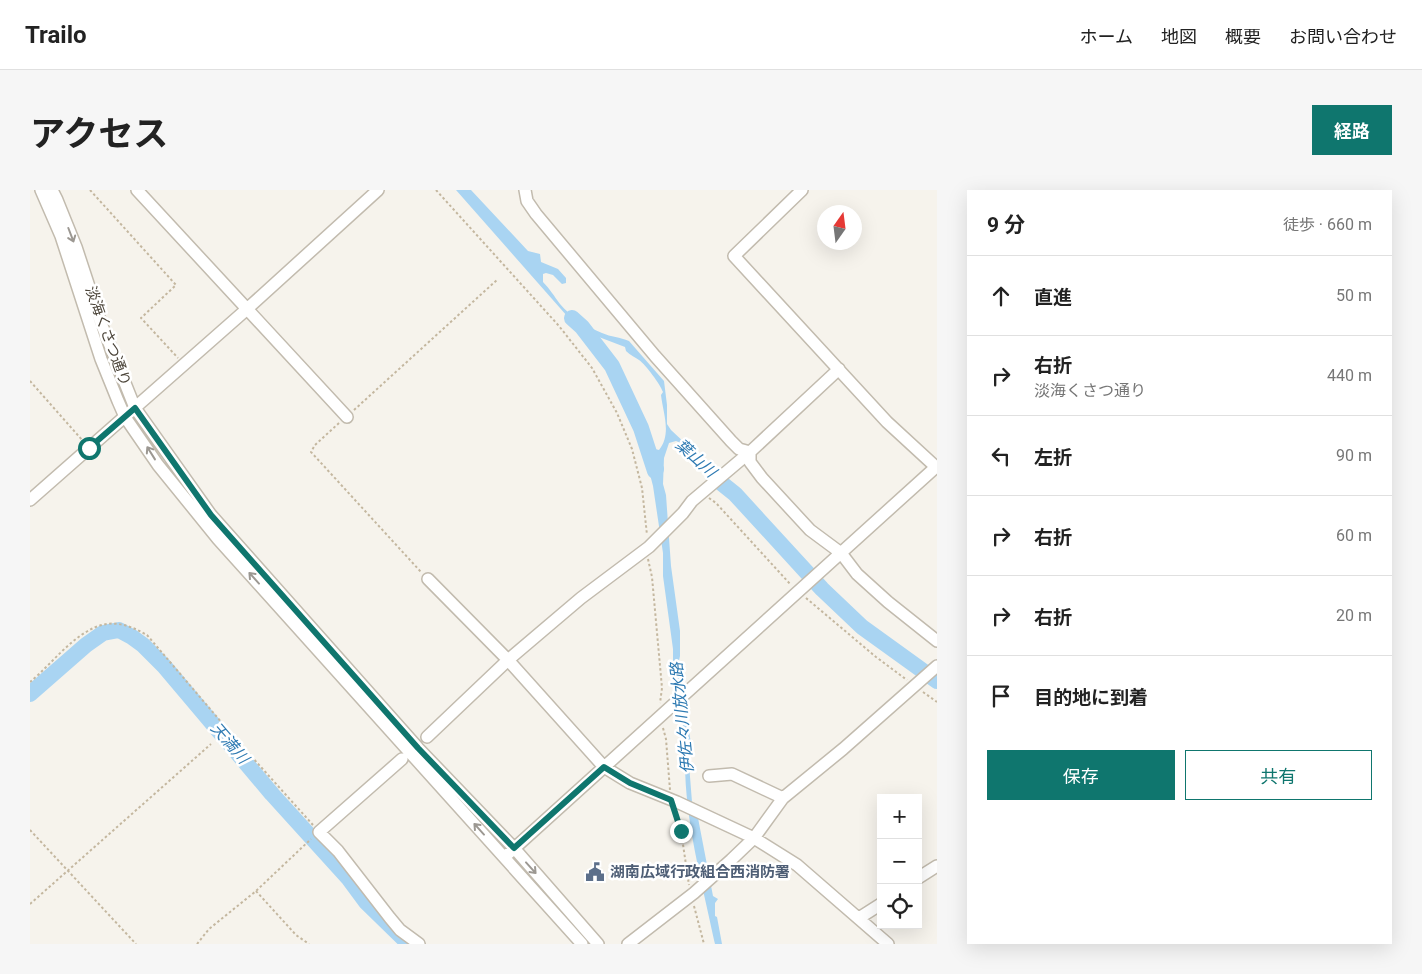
<!DOCTYPE html>
<html lang="ja">
<head>
<meta charset="utf-8">
<style>
	body { margin:0; font-family:Roboto,"Noto Sans JP",sans-serif; background:#f6f6f6; color:#222 }
	.controls { position:absolute; right:15px; bottom:15px; display:grid; overflow:hidden; border-radius:0px; box-shadow:0 5px 20px #0002 }
	.controls button { width:45px; height:45px; display:grid; place-items:center; padding:0; border:0; border-bottom:1px solid #e0e0e0; background:#fff; color:#222; font:25px sans-serif }
	.compass { position:absolute; left:787px; top:15px; width:45px; height:45px; border-radius:50%; background:#fff; box-shadow:0 5px 20px #0002; rotate:14deg }
	.stop { position:absolute; width:15px; height:15px; margin:-11px; border:4px solid #0f766e; border-radius:50%; background:#fff }
	.stop.end { background:#0f766e; border-color:#fff; box-shadow:0 1px 5px #0008 }
	.list { margin:0; padding:0; list-style:none }
	h2 { display:flex; justify-content:space-between; align-items:center; height:65px; margin:0; padding:0 20px; font-size:21px }
	h2 small { font-size:16px; font-weight:400; color:#767676 }
	.list li { display:grid; grid-template-columns:32px 1fr auto; gap:15px; align-items:center; box-sizing:border-box; height:80px; padding:0 20px; border-top:1px solid #e0e0e0 }
	.list b { display:block; font-size:19px; white-space:nowrap }
	.list p { margin:0; font-size:16px; white-space:nowrap; color:#767676 }
	.list em { font-size:16px; font-style:normal; color:#767676 }
	.actions { display:flex; gap:10px; padding:15px 20px }
	.actions a { flex:1; padding:11px 0; border:1px solid #0f766e; border-radius:0px; text-align:center; font-size:18px; color:#0f766e }
	.actions .main { background:#0f766e; color:#fff }
	.icon { flex:none; width:28px; height:28px; fill:none; stroke:currentColor; stroke-width:2; stroke-linecap:round; stroke-linejoin:round }
	.map { position:relative; flex:none; width:907px; height:754px; overflow:hidden; border-radius:0px }
	header { display:flex; align-items:center; gap:30px; box-sizing:border-box; height:70px; padding:0 25px; background:#fff; border-bottom:1px solid #e0e0e0 }
	header strong { font-size:24px }
	nav { display:flex; gap:28px; margin-inline-start:auto; font-size:18px }
	.intro { display:flex; align-items:center; justify-content:space-between; box-sizing:border-box; height:120px; padding:0 30px }
	h1 { margin:0; font-size:35px }
	.button { padding:12px 22px; border-radius:0px; background:#0f766e; color:#fff; font-size:18px; font-weight:700 }
	main { display:flex; gap:30px; padding:0 30px }
	aside { flex:1; background:#fff; border-radius:0px; box-shadow:0 5px 20px #0002 }
	.map>svg:first-child { display:block }
	.water { fill:#a9d4f2 }
	.lines { fill:none; stroke-linecap:round; stroke-linejoin:round }
	.river { stroke:#a9d4f2; stroke-width:16 }
	.minor-casing { stroke:#c2bbae; stroke-width:14 }
	.path { stroke:#c4b79f; stroke-width:2; stroke-dasharray:2.5 2.5; stroke-linecap:butt }
	.minor { stroke:#fff; stroke-width:11 }
	.oneway { stroke:#9c9892 }
	.route { stroke:#0f766e; stroke-width:6 }
	.labels { text-anchor:middle; dominant-baseline:central; stroke-width:5; stroke-linejoin:round; paint-order:stroke }
	.street-label { font-size:15px; fill:#4b4439; stroke:#fff }
	.service-label { font-size:15px; font-weight:bold; fill:#4e5e75; stroke:#fff; text-anchor:start }
	.water-label { font-size:16px; font-style:italic; fill:#2e7ab2; stroke:#fff }
</style>
</head>
<body>
<header>
<strong>Trailo</strong>
<nav><a>ホーム</a><a>地図</a><a>概要</a><a>お問い合わせ</a></nav>
</header>
<div class="intro"><h1>アクセス</h1><a class="button">経路</a></div>
<main>
<div class="map">
<svg width="907" height="754" viewBox="0 0 907 754">
	<rect width="100%" height="100%" fill="#f6f3ec"/>
	<path class="water" d="M426,0H441L498,61L510,64L511,72L528,79L536,88V93L532,94L523,85L516,83L513,84V92C520,99 524,106 530,114C540,126 557,137 572,143C581,147 590,147 599,151L634,191L637,215V234L641,240L656,254L670,271L680,281H685L696,288L703,301L710,305C691,306 663,267 651,253L646,251L639,253L634,268L633,294L636,305L641,376L650,441V466L647,480L651,484L655,518L662,559L659,574L662,612L668,628L683,706L688,709L685,713V726L687,727L692,754H685L684,750C672,692 655,631 655,572C655,565 653,560 655,553L647,488L643,486V459L633,386V363L623,296L615,265L625,259L629,260C642,244 633,223 631,205L633,202C630,194 616,175 609,170C605,167 600,165 596,161L595,157L561,144L552,143Z"/>
	<g class="lines">
		<path class="river" d="M542,128L552,137L582,176L611,238L625,281L626,279
			M690,292L705,304L792,399L832,437L907,491
			M0,504L56,455L73,443L89,440L102,447L113,455L134,476L242,604L319,689L336,712L379,754"/>
		<g class="minor-casing">
			<path id="minor" d="M11,0L31,46L71,169L88,211L95,227L128,275L188,349L552,754
				M22,0L27,10L46,57L71,133L105,218L181,325L388,558L484,658L568,754
				M107,0L317,227
				M495,0L497,11L506,24L625,166L701,251L709,259L720,262
				M772,0L704,66L857,232L907,278
				M720,262V272L732,288L780,340L811,363L827,384L858,412L907,451
				M0,310L217,119L348,0
				M398,389L478,470L574,577L600,593L647,612L724,648L767,675L858,754
				M397,547L478,470L551,408L619,357L653,323L662,311L720,262L809,179
				M372,569L289,642L308,661L360,728L370,740L389,754
				M679,586L702,584L753,608
				M478,664L907,276
				M888,688L907,676
				M829,728L851,714
				M598,754L664,703L701,670L724,648L753,608L813,559L907,476"/>
		</g>
		<path class="path" d="M60,0L146,95L111,128L148,168
			M406,0L529,136L562,178L587,223L602,259L612,298L617,345
			M0,191L53,251
			M324,220L468,89
			M309,233L285,255L281,262L391,382
			M679,308L686,313L761,395
			M618,369L622,387L632,498L630,513
			M776,408L846,467L877,490
			M0,492C24,473 53,429 88,434C98,435 108,440 117,445L204,547L283,635
			M893,502L907,512
			M633,538L636,549L640,600
			M644,621L651,641L659,695
			M0,640L106,754
			M226,701L266,745L279,754
			M0,714L181,554
			M664,716L674,754
			M167,754L179,739L226,701L281,649"/>
		<use href="#minor" class="minor"/>
	</g>
	<defs><path id="oneway-shaft" d="M-6 0H5M1.5-3L5.5 0L1.5 3" fill="none" stroke-width="1.6" stroke-linecap="round" stroke-linejoin="round" transform="scale(1.25)"/></defs>
	<g class="oneway">
		<use href="#oneway-shaft" transform="translate(41 45) rotate(69)"/>
		<use href="#oneway-shaft" transform="translate(121 263) rotate(-122)"/>
		<use href="#oneway-shaft" transform="translate(224 388) rotate(-132)"/>
		<use href="#oneway-shaft" transform="translate(449 639) rotate(-132)"/>
		<use href="#oneway-shaft" transform="translate(501 678) rotate(48)"/>
	</g>
	<g class="lines">
		<path class="route" d="M59,258L105,218L181,325L388,558L484,658L574,577L600,593L641,610L651,641"/>
	</g>
	<defs>
		<g id="civic-bare" transform="scale(1.5)"><path d="M-.6-6.5H3V-4.5H.6V-3L4-1V1h2V6H-6V1h2V-1L-.6-3ZM-1.2 2.5V6h2.4V2.5Z" fill="#5c6f8a" stroke="#fff" stroke-width="2.5" paint-order="stroke"/></g>
	</defs>
	<g fill-rule="evenodd">
		<use href="#civic-bare" x="565" y="682"/>
	</g>
	<g class="labels">
		<g class="street-label">
			<text transform="translate(78 146) rotate(70)">淡海くさつ通り</text>
		</g>
		<g class="service-label">
			<text x="580" y="682">湖南広域行政組合西消防署</text>
		</g>
		<g class="water-label">
			<text transform="translate(666 268) rotate(42)">葉山川</text>
			<text transform="translate(652 528) rotate(-96)">伊佐々川放水路</text>
			<text transform="translate(200 553) rotate(49)">天満川</text>
		</g>
	</g>
</svg>
<div class="controls">
<button>+</button>
<button>−</button>
<button><svg class="icon" aria-label="locate" viewBox="0 0 24 24"><circle cx="12" cy="12" r="6"/><path d="M12 2v4M12 18v4M2 12h4M18 12h4"/></svg></button>
</div>
<svg class="compass" viewBox="-18 -18 36 36"><path d="M0-13l5 13h-10z" fill="#e53935"/><path d="M0 13l5-13h-10z" fill="#767676"/></svg>
<div class="stop" style="left:59px;top:258px"></div>
<div class="stop end" style="left:651px;top:641px"></div>
</div>
<aside>
<h2>9 分<small>徒歩 · 660 m</small></h2>
<ul class="list">
<li><svg class="icon" aria-label="ahead" viewBox="0 0 24 24"><path d="M12 20V5M6 11l6-6 6 6"/></svg><div><b>直進</b></div><em>50 m</em></li>
<li><svg class="icon" aria-label="right" viewBox="0 0 24 24"><path d="M7 20v-9h11M14 6l5 5-5 5"/></svg><div><b>右折</b><p>淡海くさつ通り</p></div><em>440 m</em></li>
<li><svg class="icon" aria-label="left" viewBox="0 0 24 24"><path d="M17 20v-9H6M10 6l-5 5 5 5"/></svg><div><b>左折</b></div><em>90 m</em></li>
<li><svg class="icon" aria-label="right" viewBox="0 0 24 24"><path d="M7 20v-9h11M14 6l5 5-5 5"/></svg><div><b>右折</b></div><em>60 m</em></li>
<li><svg class="icon" aria-label="right" viewBox="0 0 24 24"><path d="M7 20v-9h11M14 6l5 5-5 5"/></svg><div><b>右折</b></div><em>20 m</em></li>
<li><svg class="icon" aria-label="arrive" viewBox="0 0 24 24"><path d="M6 21V4h12l-3 4 3 4H6"/></svg><div><b>目的地に到着</b></div></li>
</ul>
<div class="actions"><a class="main">保存</a><a>共有</a></div>
</aside>
</main>
</body>
</html>
